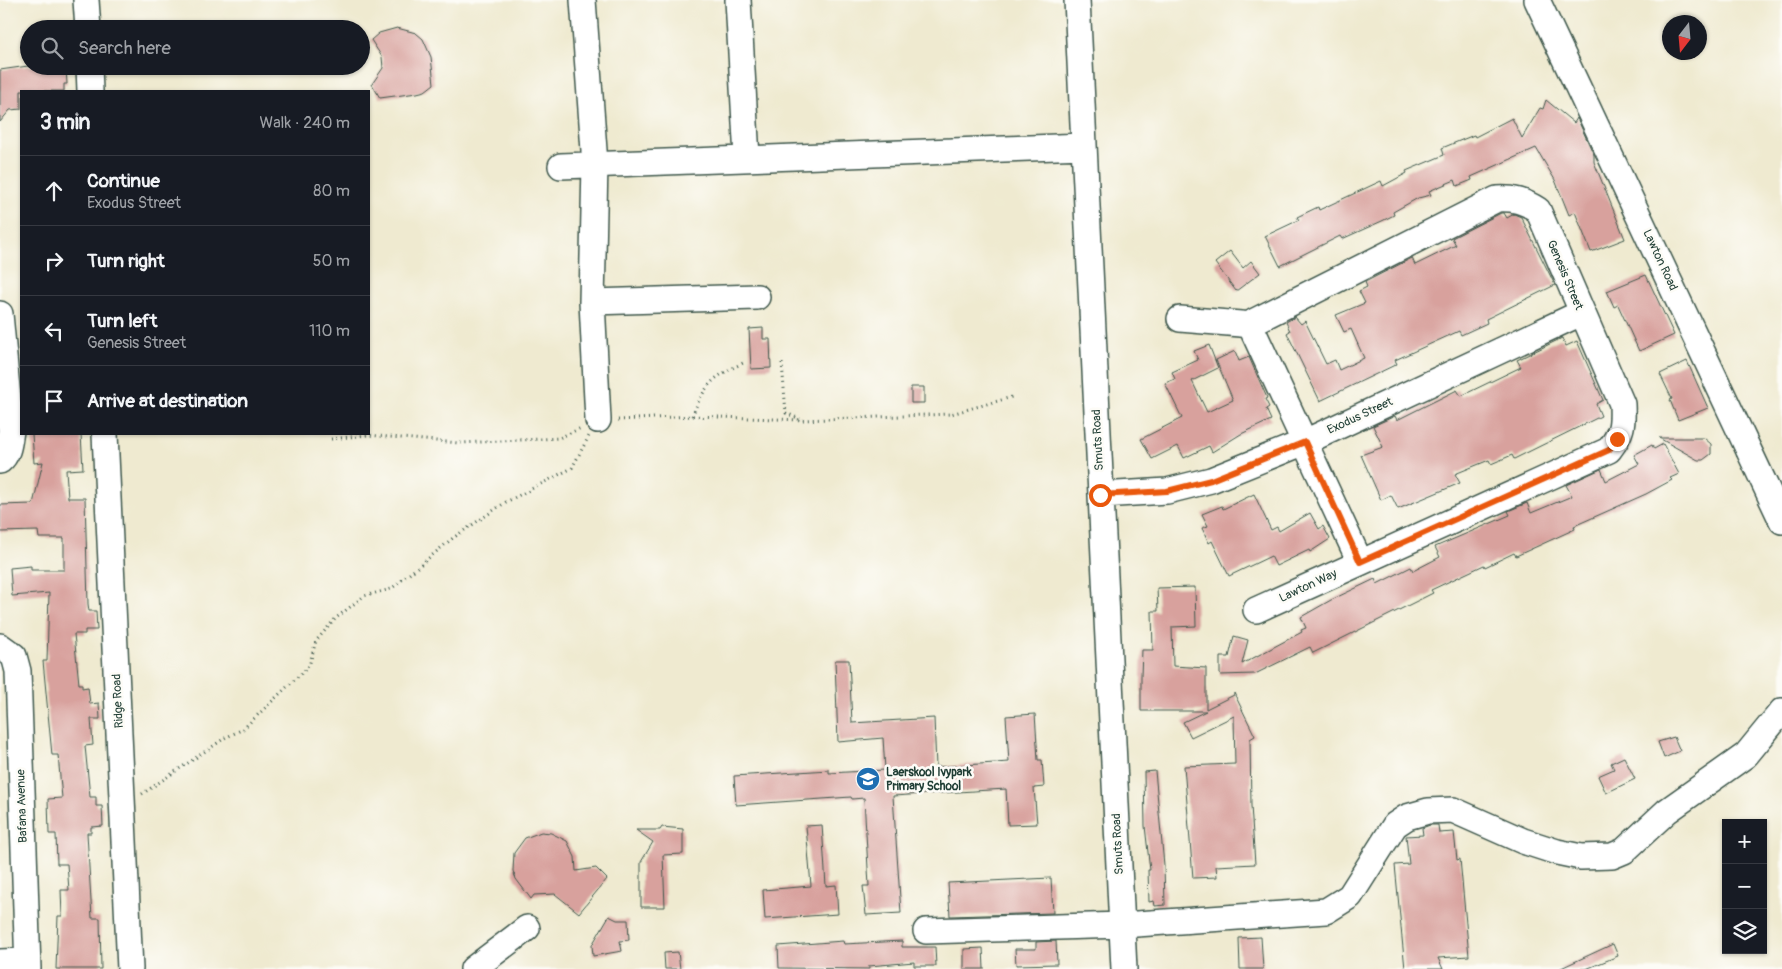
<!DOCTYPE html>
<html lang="en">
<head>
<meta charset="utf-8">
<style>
	body { margin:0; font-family:Pangolin,sans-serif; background:#20242c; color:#f1f3f6 }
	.controls { position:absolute; right:15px; bottom:15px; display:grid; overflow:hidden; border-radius:0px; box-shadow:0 1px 4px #0004 }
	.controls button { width:45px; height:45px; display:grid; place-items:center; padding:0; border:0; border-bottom:1px solid #363941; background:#171b24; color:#f1f3f6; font:25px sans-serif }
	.compass { position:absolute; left:1662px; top:15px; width:45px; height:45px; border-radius:50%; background:#171b24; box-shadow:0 1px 4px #0004; rotate:196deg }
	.stop { position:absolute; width:15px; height:15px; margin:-11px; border:4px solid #ea580c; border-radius:50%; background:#fff }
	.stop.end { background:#ea580c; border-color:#fff; box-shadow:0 1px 5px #0008 }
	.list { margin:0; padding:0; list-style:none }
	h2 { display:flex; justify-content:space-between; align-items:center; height:65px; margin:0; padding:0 20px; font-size:21px }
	h2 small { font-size:16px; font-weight:400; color:#9ea1a6 }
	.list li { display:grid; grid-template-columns:32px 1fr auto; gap:15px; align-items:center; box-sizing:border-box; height:70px; padding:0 20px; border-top:1px solid #363941 }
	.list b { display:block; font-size:19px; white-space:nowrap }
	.list p { margin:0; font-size:16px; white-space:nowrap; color:#9ea1a6 }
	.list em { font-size:16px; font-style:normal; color:#9ea1a6 }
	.icon { flex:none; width:28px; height:28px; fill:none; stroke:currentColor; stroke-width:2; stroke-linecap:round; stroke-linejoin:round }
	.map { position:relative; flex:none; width:1782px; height:969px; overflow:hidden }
	.search { position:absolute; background:#171b24; box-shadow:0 1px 4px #0004; left:20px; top:20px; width:350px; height:55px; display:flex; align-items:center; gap:12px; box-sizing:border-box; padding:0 18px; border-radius:28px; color:#9ea1a6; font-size:19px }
	.panel { position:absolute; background:#171b24; box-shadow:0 1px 4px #0004; left:20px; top:90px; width:350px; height:345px; border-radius:0px }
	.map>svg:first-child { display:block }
	.building { fill:#d8a19d }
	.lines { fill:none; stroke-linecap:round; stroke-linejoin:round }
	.minor-casing { stroke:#3e574b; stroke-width:28 }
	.path { stroke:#3e574b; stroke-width:3; stroke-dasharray:1 4; stroke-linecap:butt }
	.minor { stroke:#fff; stroke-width:25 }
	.route { stroke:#ea580c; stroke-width:6 }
	.labels { text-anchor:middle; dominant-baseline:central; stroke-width:5; stroke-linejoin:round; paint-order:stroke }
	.street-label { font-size:12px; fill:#1f3d34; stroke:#fdfcf7 }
	.poi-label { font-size:12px; font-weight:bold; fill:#1f3d34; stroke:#fdfcf7; text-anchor:start }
</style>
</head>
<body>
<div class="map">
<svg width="1782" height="969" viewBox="0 0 1782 969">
	<rect width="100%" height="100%" fill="#fdfcf7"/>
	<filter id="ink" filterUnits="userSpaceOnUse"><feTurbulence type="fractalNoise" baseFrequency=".02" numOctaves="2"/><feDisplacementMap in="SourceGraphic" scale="10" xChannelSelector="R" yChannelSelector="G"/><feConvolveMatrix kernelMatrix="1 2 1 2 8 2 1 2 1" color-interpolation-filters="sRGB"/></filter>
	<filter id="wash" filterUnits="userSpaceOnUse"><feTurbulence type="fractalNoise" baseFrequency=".0096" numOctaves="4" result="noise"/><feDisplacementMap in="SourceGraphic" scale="20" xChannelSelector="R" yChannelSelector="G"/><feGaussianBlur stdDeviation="1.12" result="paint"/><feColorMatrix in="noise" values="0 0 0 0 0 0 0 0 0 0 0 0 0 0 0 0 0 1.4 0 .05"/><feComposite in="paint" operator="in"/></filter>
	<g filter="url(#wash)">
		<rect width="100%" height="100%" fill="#efead0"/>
		<g id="blocks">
			<path class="building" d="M397,28L416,33L423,39L431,57L434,84L425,91L417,93L380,98L372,84L383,68L382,57L371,40L379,33Z
				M28,66H46L47,68L66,67L67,84H64V91H21V109L10,110L0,122V70Z
				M1546,100L1574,123L1577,118L1594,155V162L1625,239L1591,252L1575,212L1569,215L1555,180L1536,148L1471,177L1472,180L1457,186L1455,180L1429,191L1431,195L1418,198L1393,212L1394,215L1382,221L1342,239L1340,236L1280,266L1265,236L1299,220L1297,217L1318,207L1319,210L1381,181L1383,186L1407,173L1406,171L1444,155L1442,148L1474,135L1475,137L1512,118L1522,138L1540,108L1543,109Z
				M1501,213H1504L1507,218L1514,214L1521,217L1555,285L1486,319L1487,323L1461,335L1459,331L1395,360L1397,364L1320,401L1287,333L1290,331L1286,322L1295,317L1301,324L1305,321L1326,364L1335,360L1339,370L1364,358L1351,329L1344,332L1336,315L1365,303L1359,291L1367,287L1365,282L1412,258L1415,265L1456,245L1452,238Z
				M1230,251L1243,268L1251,261L1260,273L1236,291L1215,263Z
				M1646,275L1674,335L1639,351L1618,305L1614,307L1607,291Z
				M763,328V339H770L771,368L751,369L749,329Z
				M1562,338L1566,346L1577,341L1603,400L1596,404L1601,416L1514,459L1512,455L1491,464L1489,460L1455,474L1460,483L1398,509L1391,495L1381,500L1361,455L1383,447L1373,426L1395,416L1397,420L1457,390L1461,396L1521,367L1517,360Z
				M1209,345L1218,368L1192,381L1207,412L1233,400L1216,360L1235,351L1239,361L1249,357L1267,398L1265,399L1269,407L1266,409L1271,420L1241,434L1212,452L1209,446L1184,458L1178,446L1152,459L1141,439L1182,418L1165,383L1175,379L1172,372L1198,360L1194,351Z
				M1687,361L1708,408L1678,420L1670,400L1672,399L1660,374Z
				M911,387H924V403H911Z
				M32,434H81L83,469L66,470L68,498H85L88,604L89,611H96L97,630H85V634H74L79,684H82V688L88,687L90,704L99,703L100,719H91L93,745L85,746L90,797H96V806H102L103,826L91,827V833H87L92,918H100L101,969H56L58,916H62L61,890H69L67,864H57L56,834H49L48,799L62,798L58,755H52L43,661H47L49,593L12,596L10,568L31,566V570H64V538H39L38,531L0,532V505L33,504L43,462L34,463Z
				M1659,438H1704L1711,444V454L1703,460H1698Z
				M1663,444L1679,474L1670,478L1672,480L1646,494L1574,526L1575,529L1516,556L1514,553L1485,567L1484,565L1431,590L1433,593L1313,653L1310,647L1255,674L1220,675V657H1229L1234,636L1248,640L1242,664L1302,632L1301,630L1306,628L1301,617L1331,600L1375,579L1377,584L1411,567L1413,571L1440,557L1435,547L1510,515L1508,511L1527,503L1531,513L1572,496L1566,485L1601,469L1606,481L1639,464L1634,455L1652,445L1654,449Z
				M1254,494L1271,530L1277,527L1279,531L1310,513L1319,529L1323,526L1330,539L1310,552L1309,550L1276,566L1271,556L1229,576L1212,541L1209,543L1202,528L1208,526L1202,514L1222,506L1223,509Z
				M1195,587L1196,626L1172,627L1173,666L1206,668V709L1234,695V693L1255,736L1250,739L1251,806L1255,864L1216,866L1217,877L1193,878L1184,766L1235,764L1234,716L1191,737L1183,722L1206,711H1141V676L1142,650H1153L1152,611H1158L1157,588Z
				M835,660H849L852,723L934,718L936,767L1009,762L1006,716L1035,714L1038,760H1042L1044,787L1034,788L1037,824L1008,825L1006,789L893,796L901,913L866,915L863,886H869L864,798L852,799L851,797L736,805L734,776L829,770V773L885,770L883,738L838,742Z
				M1674,737L1680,751L1664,758L1658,742Z
				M1624,757L1635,779L1606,793L1598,776L1614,769L1611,763Z
				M1155,771L1164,865L1165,905L1155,906L1154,901L1149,902L1148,870H1150L1145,826L1144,772Z
				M822,825L826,886L836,885L838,914L765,919L763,890L811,886L806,826Z
				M1430,825H1438L1439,833L1454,832L1457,860L1460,859L1469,956L1438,958L1443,969H1405L1395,865L1409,864L1406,836L1423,835L1422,828Z
				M662,827L683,829V854L663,855L665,907H641V862L653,842L636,830H660Z
				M541,832L551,833L567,841L575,857L576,871L596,868L607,879L579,913L555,894L534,895L531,899L516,879L513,871L514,853L525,838Z
				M1051,878L1053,913L950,916L948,883Z
				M609,916L617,920H628L629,940L620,941L622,951L593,956L592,945Z
				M1261,937L1263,969H1240L1239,938Z
				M843,941L844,944L902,941V947H935L936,966H914V962L869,966V969L779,968L778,946Z
				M1056,941L1057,964L1016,965L1015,949H1036V942Z
				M1613,944L1618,956L1586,969H1559Z
				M983,948L984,969H964V949Z
				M678,952L680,969H665L664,953Z"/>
		</g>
	</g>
	<g filter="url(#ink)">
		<use href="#blocks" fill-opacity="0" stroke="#3e574b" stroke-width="1"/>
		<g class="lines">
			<g class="minor-casing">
				<path id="minor" d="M86,0L88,29
					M583,0L595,164L592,302L598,420
					M738,0L747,158
					M1077,0L1124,969
					M1537,0L1782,521
					M89,66L90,91
					M561,166L1084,146
					M592,302L757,297
					M0,314L11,431C9,442 9,454 0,461
					M1180,319L1253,325
					M105,434L130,969
					M1101,495L1167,491L1211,480L1305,442L1581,313
					M1256,610L1609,450C1622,433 1623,425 1622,404L1538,210C1524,201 1514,198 1497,199L1255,321L1253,331L1360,562
					M0,646L14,656L18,671L28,969
					M926,931L1122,925L1326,911L1350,896L1395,825L1407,817L1428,811L1453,810L1523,841L1557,852L1581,857L1612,856L1624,851L1667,811L1746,755L1782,711
					M0,962L27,961
					M473,969L527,928"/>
			</g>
			<path class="path" d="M782,363L786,413L800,419
				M692,416C706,384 711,378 743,363
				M618,420L692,416L803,420L951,414L1012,397
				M331,439L367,435L459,443L559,438L581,428
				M142,794L225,738L243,729L309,666L316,641L336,618L364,596L391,589L453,538L506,502L572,468L589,436"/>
			<use href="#minor" class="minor"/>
		</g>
	</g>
	<g class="lines" filter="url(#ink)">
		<path class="route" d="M1100,495L1167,491L1211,480L1305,442L1360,562L1609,450L1617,439"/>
	</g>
	<defs>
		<g id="school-disc" transform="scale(1.25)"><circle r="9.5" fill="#1f6fb2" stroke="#fdfcf7"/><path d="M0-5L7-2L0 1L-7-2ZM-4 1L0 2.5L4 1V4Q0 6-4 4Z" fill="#fff"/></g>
	</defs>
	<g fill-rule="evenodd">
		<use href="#school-disc" x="868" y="779"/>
	</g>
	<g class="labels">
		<g class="street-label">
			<text transform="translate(1660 260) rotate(65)">Lawton Road</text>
			<text transform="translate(1565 275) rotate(67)">Genesis Street</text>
			<text transform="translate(1360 416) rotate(-25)">Exodus Street</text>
			<text transform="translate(1098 440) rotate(-93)">Smuts Road</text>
			<text transform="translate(1308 586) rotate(-25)">Lawton Way</text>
			<text transform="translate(118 701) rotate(-93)">Ridge Road</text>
			<text transform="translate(22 806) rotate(-92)">Bafana Avenue</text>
			<text transform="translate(1118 844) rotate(-93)">Smuts Road</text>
		</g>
		<g class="poi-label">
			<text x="886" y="772">Laerskool Ivypark<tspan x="886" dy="14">Primary School</tspan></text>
		</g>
	</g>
</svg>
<div class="controls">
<button>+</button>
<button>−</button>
<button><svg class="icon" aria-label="layers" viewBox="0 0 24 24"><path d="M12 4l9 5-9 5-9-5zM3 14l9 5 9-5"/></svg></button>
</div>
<svg class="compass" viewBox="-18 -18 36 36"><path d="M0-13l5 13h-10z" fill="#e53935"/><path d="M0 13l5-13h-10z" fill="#9ea1a6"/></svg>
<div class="stop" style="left:1100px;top:495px"></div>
<div class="stop end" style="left:1617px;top:439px"></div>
<div class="search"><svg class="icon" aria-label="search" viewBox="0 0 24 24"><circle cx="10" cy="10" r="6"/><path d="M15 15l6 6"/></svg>Search here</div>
<section class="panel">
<h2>3 min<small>Walk · 240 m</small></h2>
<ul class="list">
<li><svg class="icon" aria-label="ahead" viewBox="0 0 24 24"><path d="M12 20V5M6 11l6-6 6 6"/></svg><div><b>Continue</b><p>Exodus Street</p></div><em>80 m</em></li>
<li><svg class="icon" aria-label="right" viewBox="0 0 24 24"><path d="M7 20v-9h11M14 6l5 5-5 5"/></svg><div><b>Turn right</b></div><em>50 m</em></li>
<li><svg class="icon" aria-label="left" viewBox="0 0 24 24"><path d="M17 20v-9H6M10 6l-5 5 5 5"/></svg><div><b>Turn left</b><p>Genesis Street</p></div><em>110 m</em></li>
<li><svg class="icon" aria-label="arrive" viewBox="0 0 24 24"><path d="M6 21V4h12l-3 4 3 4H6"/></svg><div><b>Arrive at destination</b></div></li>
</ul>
</section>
</div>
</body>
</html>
